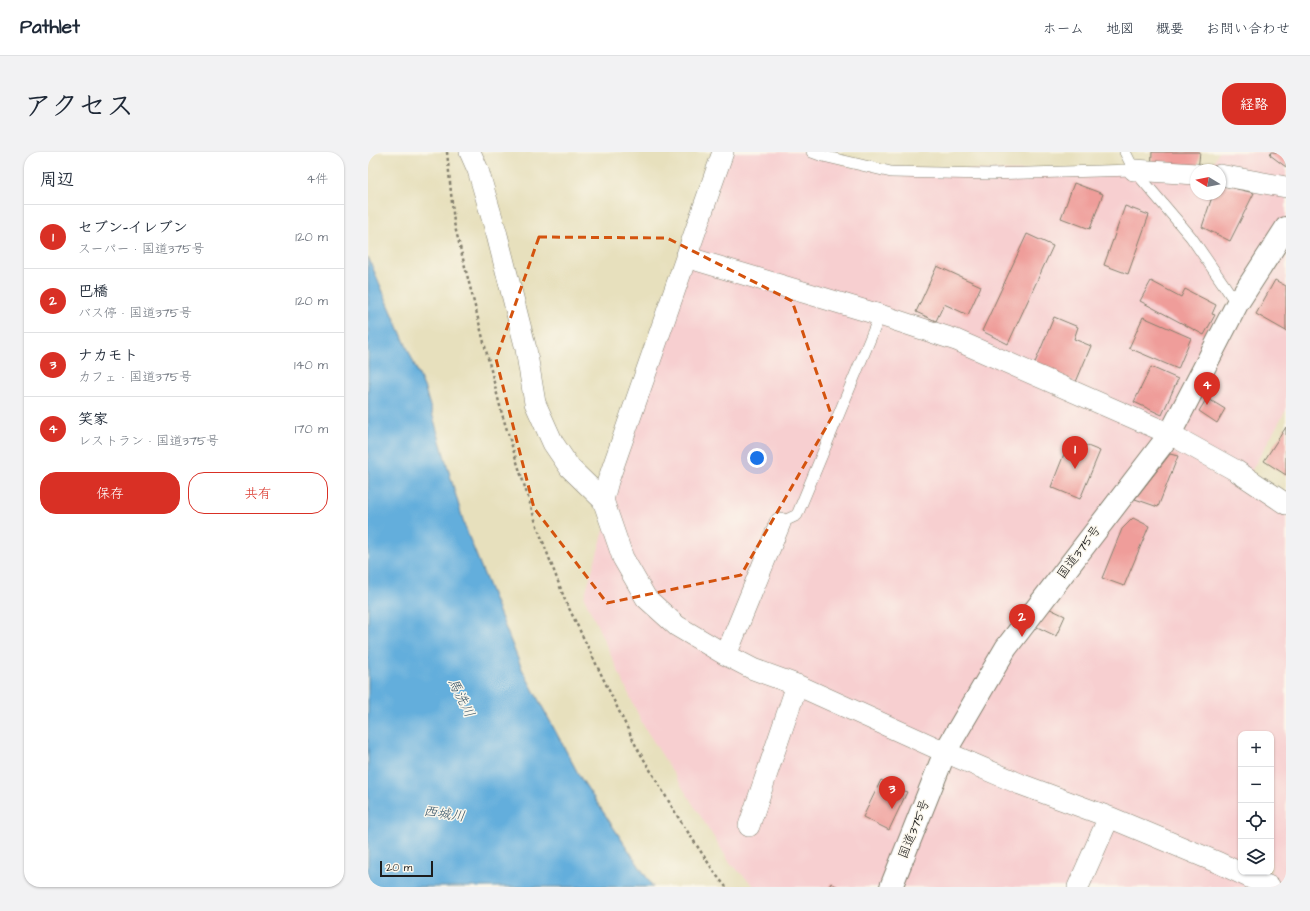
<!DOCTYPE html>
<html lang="ja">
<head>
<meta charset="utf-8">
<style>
	body { margin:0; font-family:"Architects Daughter","Klee One",sans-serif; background:#f2f2f3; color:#1f2937 }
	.controls { position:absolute; right:12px; bottom:12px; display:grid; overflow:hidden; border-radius:8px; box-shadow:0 1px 3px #0004 }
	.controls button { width:36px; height:36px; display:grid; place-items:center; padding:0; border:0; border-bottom:1px solid #e0e1e3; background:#fff; color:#1f2937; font:20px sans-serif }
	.compass { position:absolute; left:822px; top:12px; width:36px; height:36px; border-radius:50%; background:#fff; box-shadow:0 1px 3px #0004; rotate:280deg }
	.scale { position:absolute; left:12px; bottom:10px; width:53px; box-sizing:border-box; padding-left:4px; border:2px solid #1c1c1c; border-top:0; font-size:11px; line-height:14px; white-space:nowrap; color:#1c1c1c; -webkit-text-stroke:3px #fbf7ec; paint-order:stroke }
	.you { position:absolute; left:389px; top:306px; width:14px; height:14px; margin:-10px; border:3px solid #fff; border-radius:50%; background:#1a73e8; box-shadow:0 0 0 6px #1a73e833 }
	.badge { display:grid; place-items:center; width:26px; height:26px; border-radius:50%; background:#d93025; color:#fff; font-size:13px; font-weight:700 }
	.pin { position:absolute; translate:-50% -33px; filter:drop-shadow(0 1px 2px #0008) }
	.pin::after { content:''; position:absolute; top:21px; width:14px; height:12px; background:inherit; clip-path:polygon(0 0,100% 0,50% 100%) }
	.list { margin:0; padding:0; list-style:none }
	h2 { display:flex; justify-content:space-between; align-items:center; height:52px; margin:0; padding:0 16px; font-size:17px }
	h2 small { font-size:13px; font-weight:400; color:#747a83 }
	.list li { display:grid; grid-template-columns:26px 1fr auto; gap:12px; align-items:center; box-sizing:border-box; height:64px; padding:0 16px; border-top:1px solid #e0e1e3 }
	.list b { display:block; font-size:15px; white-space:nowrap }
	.list p { margin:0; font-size:13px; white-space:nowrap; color:#747a83 }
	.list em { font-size:13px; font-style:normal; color:#747a83 }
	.actions { display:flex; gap:8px; padding:12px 16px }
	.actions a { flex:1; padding:9px 0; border:1px solid #d93025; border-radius:16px; text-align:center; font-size:14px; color:#d93025 }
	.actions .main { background:#d93025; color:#fff }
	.icon { flex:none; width:22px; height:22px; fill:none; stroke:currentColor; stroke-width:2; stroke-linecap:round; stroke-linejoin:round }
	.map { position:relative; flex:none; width:918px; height:735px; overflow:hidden; border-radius:16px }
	header { display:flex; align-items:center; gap:24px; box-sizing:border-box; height:56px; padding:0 20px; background:#fff; border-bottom:1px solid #e0e1e3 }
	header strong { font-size:19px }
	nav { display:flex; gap:22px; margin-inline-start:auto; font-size:14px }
	.intro { display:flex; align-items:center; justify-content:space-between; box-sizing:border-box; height:96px; padding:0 24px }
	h1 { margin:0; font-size:28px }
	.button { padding:10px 18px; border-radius:16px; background:#d93025; color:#fff; font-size:14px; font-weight:700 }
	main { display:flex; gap:24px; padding:0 24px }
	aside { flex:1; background:#fff; border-radius:16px; box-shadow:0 1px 3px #0004 }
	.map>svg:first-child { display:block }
	.built { fill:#f7cfd0; fill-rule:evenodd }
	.water { fill:#64aedc; stroke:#40657c }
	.building { fill:#ef9d9a }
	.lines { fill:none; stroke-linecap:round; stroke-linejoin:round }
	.lane-casing { stroke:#827e6c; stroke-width:12 }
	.street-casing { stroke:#827e6c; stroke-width:22 }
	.highway-casing { stroke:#827e6c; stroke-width:24 }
	.path { stroke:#827e6c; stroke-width:2.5; stroke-dasharray:3 3; stroke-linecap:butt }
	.lane { stroke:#fff; stroke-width:11 }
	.street { stroke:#fff; stroke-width:21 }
	.highway { stroke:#fff; stroke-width:22 }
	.marked { fill:none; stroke:#d4530e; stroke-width:3; stroke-dasharray:8 5; stroke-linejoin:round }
	.labels { text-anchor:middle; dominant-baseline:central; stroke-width:3; stroke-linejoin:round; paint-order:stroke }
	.street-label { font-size:13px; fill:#1c1c1c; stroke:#fbf7ec }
	.water-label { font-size:14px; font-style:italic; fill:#395669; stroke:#fbf7ec }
</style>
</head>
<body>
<header>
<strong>Pathlet</strong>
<nav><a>ホーム</a><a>地図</a><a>概要</a><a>お問い合わせ</a></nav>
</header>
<div class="intro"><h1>アクセス</h1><a class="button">経路</a></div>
<main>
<aside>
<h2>周辺<small>4件</small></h2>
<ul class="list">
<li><span class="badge">1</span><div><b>セブン-イレブン</b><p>スーパー · 国道375号</p></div><em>120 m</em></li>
<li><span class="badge">2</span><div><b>巴橋</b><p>バス停 · 国道375号</p></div><em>120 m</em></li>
<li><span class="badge">3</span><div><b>ナカモト</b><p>カフェ · 国道375号</p></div><em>140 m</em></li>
<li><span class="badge">4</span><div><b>笑家</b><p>レストラン · 国道375号</p></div><em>170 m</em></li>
</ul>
<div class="actions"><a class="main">保存</a><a>共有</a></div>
</aside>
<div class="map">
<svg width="918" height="735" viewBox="0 0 918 735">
	<rect width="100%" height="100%" fill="#fbf7ec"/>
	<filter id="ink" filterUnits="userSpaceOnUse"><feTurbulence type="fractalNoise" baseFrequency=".025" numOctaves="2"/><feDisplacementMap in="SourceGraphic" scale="8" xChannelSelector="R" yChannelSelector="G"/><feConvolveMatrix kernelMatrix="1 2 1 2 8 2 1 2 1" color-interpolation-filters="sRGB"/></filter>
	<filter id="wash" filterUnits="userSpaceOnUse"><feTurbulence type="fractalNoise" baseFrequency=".012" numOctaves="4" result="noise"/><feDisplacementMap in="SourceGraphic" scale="16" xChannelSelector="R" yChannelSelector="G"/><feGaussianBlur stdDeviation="0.9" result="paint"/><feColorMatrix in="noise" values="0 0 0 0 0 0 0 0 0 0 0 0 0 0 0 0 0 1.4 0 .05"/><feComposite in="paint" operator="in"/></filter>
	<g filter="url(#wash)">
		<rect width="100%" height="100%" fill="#e7e0bd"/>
		<path class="built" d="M356,0H444L483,15L828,23V42H852V18H841L851,0H918V258L880,325L918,349V735H387L362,711L275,573L216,445L344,21ZM873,582H903V720H873Z"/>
		<path class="water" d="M0,105L57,237L97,375L154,517L212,625L285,735H0Z"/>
		<g id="blocks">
			<path class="building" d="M784,0H832L830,18L783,20Z
				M903,0H918V15L902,3Z
				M706,31L735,42L722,77L693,66Z
				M852,33L886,41L862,89L834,75L845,42H852Z
				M757,54L781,63L760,122L736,113Z
				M659,82L685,94L640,192L614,179Z
				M569,114L613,134L600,163L576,152L568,169L548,160Z
				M907,128L918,134V179L888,162Z
				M783,129L813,145L817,137L848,153L844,162L847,163L836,183L772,149Z
				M686,165L710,175L706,187L723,194L708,230L666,213Z
				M775,165L823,186L810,217L761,196Z
				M783,215L810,227L794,263L766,250Z
				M839,246L857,257L849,271L831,259Z
				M918,275V323L896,309Z
				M702,287L732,299L712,347L683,335Z
				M802,302L810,304L790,355L767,347Z
				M765,366L781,374L756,434L734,426L754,377Z
				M678,455L697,464L688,484L667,474Z
				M513,628L539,640L521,678L495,665Z
				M463,731L470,735H461Z"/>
		</g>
	</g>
	<g filter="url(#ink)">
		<use href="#blocks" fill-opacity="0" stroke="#827e6c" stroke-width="1"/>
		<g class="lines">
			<g class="lane-casing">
				<path id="lane" d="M444,0L455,4L523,20L622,22L766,18
					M757,0L766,18L823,85L869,152
					M412,371L429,363L512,163"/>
			</g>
			<g class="street-casing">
				<path id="street" d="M102,0L110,18L129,83L158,197L167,251L185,291L202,316L235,348
					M355,0L240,329L235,348L255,406L278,446L309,474L358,503L385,517L429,533L577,600L652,632L741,665L851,711L902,735
					M766,18L828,22
					M852,23L918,35
					M318,105L512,163L588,188L802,282L867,318L918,352
					M358,503L412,371
					M381,674L429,533
					M710,735L741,665"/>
			</g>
			<g class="highway-casing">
				<path id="highway" d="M523,735L577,600L638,496L802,282L869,152L918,76"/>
			</g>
			<path class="path" d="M79,0L86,71L134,262L169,374L197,448L268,594L310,665L349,724L358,735"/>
			<use href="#lane" class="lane"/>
			<use href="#street" class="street"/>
			<use href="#highway" class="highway"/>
		</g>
	</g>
	<path class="marked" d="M171,85L299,86L424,149L464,265L373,423L239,451L166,356L128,207Z"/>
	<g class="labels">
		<g class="street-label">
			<text transform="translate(711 400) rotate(-53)">国道375号</text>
			<text transform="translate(546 677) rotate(-68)">国道375号</text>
		</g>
		<g class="water-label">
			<text transform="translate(93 546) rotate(63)">馬洗川</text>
			<text transform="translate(76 662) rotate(8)">西城川</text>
		</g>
	</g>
</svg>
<div class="controls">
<button>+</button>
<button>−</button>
<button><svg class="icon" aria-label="locate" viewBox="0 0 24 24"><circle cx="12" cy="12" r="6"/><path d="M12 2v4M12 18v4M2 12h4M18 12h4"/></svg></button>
<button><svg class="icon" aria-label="layers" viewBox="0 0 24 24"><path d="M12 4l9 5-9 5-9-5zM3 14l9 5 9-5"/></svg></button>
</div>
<svg class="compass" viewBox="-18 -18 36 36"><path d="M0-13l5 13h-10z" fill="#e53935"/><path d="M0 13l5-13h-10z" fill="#747a83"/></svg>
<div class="scale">20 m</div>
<div class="you"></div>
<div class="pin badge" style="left:707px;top:317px">1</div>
<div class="pin badge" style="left:654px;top:485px">2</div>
<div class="pin badge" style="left:524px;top:657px">3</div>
<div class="pin badge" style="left:839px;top:253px">4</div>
</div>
</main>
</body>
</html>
